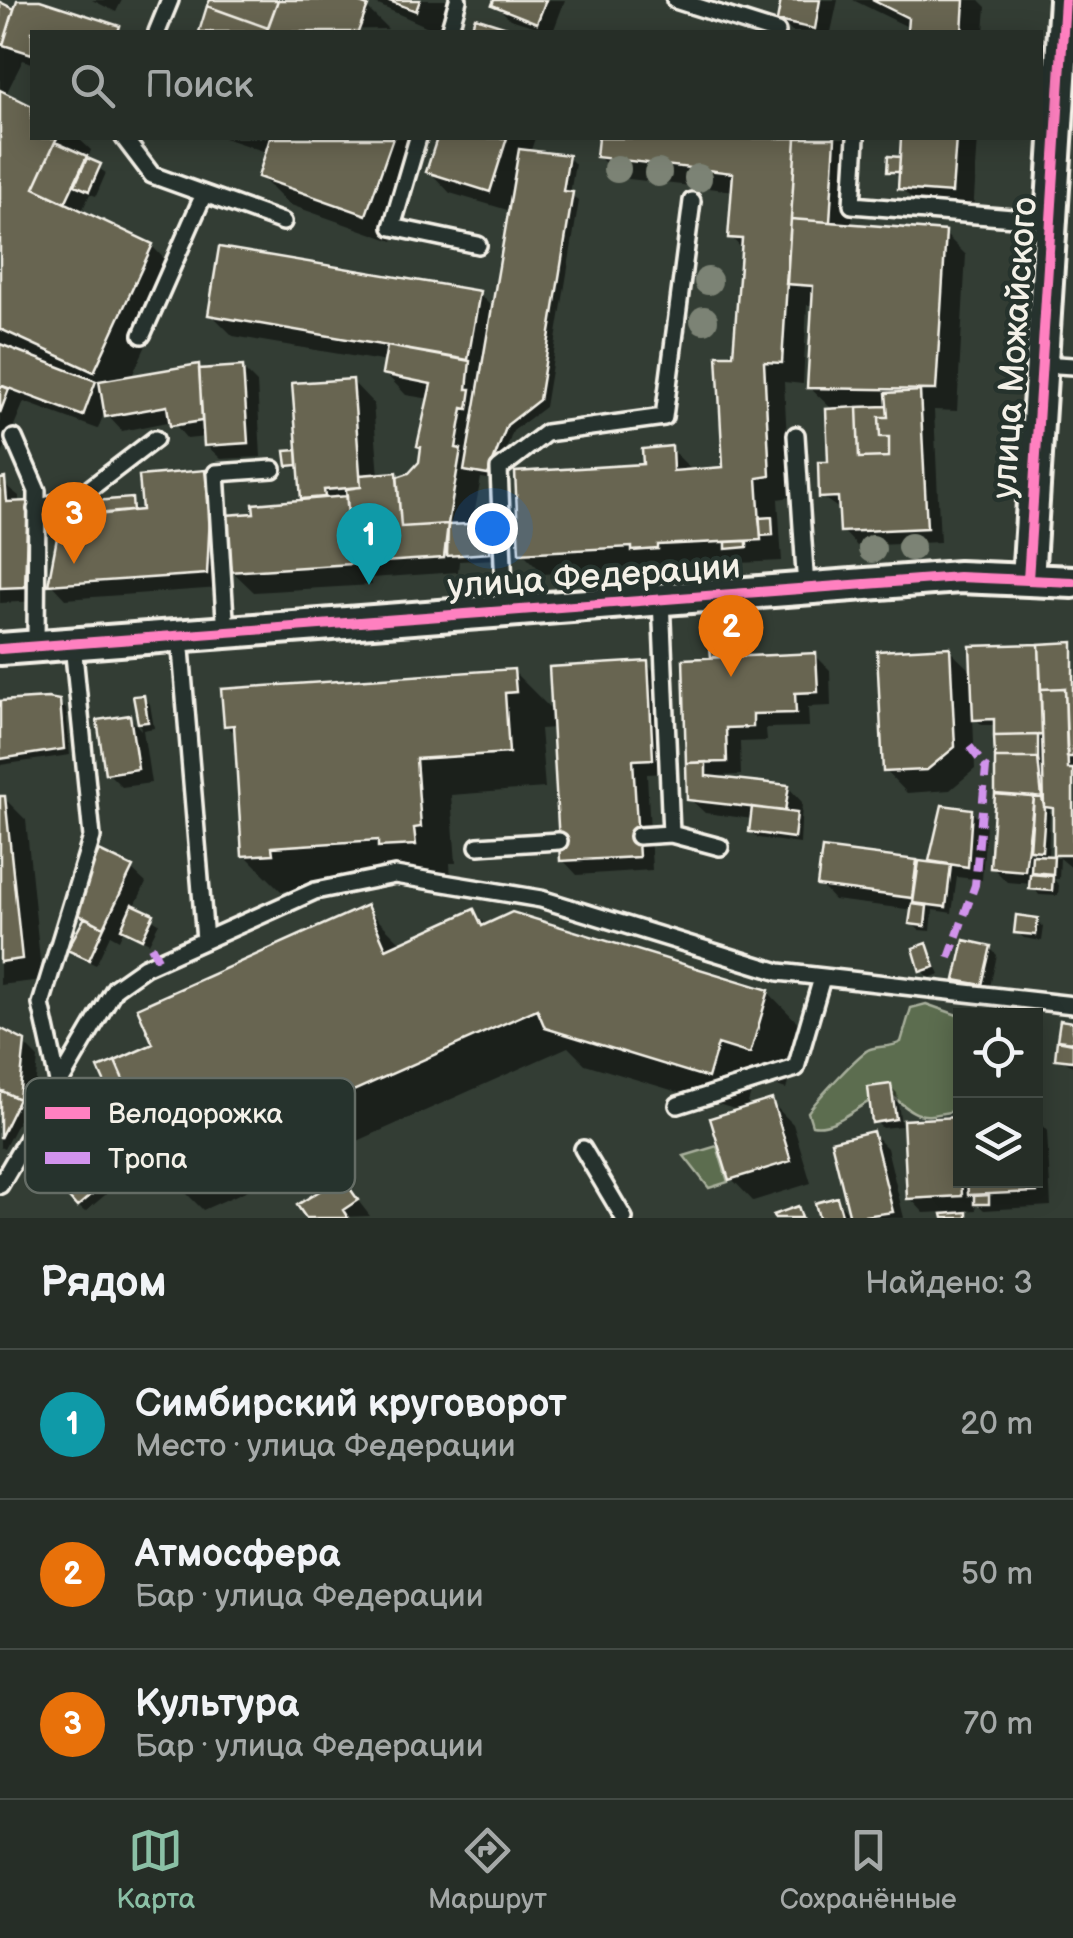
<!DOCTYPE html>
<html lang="ru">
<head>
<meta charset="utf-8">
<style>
	body { margin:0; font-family:"Balsamiq Sans",sans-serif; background:#323a33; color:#f1f3f6 }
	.controls { position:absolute; right:30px; bottom:30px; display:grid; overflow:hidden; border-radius:0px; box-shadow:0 5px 25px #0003 }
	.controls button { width:90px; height:90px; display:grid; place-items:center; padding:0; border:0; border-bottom:2px solid #424a44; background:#262e27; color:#f1f3f6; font:50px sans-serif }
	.you { position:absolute; left:492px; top:528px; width:35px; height:35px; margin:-25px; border:8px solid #fff; border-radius:50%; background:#1a73e8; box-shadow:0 0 0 15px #1a73e833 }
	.badge { display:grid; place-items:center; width:65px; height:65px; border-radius:50%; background:#8abfa5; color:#fff; font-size:32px; font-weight:700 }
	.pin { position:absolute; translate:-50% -82px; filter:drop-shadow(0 2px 5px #0008) }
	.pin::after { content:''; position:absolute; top:52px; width:35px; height:30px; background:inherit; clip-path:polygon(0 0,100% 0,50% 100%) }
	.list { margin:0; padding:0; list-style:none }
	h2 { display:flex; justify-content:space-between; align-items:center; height:130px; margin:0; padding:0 40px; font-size:42px }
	h2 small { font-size:32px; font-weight:400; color:#a4a8a7 }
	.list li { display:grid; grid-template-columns:65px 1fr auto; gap:30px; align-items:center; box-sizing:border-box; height:150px; padding:0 40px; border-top:2px solid #424a44 }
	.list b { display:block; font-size:38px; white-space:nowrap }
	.list p { margin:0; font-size:32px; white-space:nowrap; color:#a4a8a7 }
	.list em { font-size:32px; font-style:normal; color:#a4a8a7 }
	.icon { flex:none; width:55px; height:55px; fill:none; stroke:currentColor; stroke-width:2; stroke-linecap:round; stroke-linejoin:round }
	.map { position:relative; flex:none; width:1073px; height:1218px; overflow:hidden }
	.search { position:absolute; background:#262e27; box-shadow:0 5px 25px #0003; left:30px; right:30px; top:30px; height:110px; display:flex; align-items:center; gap:25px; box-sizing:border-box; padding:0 35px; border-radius:0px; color:#a4a8a7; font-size:38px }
	.sheet { height:580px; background:#262e27 }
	nav { display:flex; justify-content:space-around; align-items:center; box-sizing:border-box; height:140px; border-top:2px solid #424a44; background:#262e27; font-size:28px; color:#a4a8a7 }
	nav a { display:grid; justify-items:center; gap:5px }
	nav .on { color:#8abfa5 }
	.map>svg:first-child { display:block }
	.green { fill:#5b6d4f; stroke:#a8af9c; stroke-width:2.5 }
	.shadow { fill:#0007; fill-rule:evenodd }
	.building { fill:#676551; stroke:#f4f1e8; stroke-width:2.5 }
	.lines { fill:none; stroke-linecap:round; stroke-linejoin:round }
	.lane-casing { stroke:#f4f1e8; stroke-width:22 }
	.street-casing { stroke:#f4f1e8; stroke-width:38 }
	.lane { stroke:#26332d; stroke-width:15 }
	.street { stroke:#26332d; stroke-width:30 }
	.quiet { stroke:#d193ec; stroke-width:8; stroke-dasharray:15 8; stroke-linecap:butt }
	.cycleway-casing { stroke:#26332d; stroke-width:16 }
	.cycleway { stroke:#ff80c0; stroke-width:10 }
	.tree { fill:#7c8375 }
	.labels { text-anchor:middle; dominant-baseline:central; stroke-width:9; stroke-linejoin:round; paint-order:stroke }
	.street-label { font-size:35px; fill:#f4f1e8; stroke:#26332d }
	.key { fill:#26332d; stroke:#646c65; stroke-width:2.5 }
	.key-label { font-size:28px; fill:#f4f1e8 }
</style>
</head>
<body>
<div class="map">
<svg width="1073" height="1218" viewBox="0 0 1073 1218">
	<rect width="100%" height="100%" fill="#333d34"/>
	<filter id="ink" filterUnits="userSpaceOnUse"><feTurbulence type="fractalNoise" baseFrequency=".01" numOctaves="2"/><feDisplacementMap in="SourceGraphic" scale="20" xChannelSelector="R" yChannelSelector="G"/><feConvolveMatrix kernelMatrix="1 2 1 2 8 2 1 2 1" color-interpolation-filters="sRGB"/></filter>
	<g filter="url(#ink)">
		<path class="green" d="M926,1004L960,1016V1110C920,1117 921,1121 890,1094C861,1098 840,1130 812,1125L808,1112C816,1101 860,1052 870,1049C882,1045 890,1048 901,1042L911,1008Z
			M717,1146L728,1182L709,1188L684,1156Z"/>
		<path class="shadow" d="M20,0H32L123,32H32V63L23,60L5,96L32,108V138H78L91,150L87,161L106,173L96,196L90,194L81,213L152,246L179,274L131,378L198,366L203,371L242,368L257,383L261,457L221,459L206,445V437L187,439L172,421L122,431L108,416L106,408L98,429L24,402L0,459V4L16,13Z
			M92,0H122L116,12Z
			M212,0H345L367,8L388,29L202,32Z
			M367,0H449L437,31Z
			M497,0H565L553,32L510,19L495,4Z
			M783,0H838L831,32H792L780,20Z
			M853,0H979L986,7L984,32H910V28Z
			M224,138H415L426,148L393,241L288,204L261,177L269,153Z
			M439,138H535L530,153L568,157L575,164L570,194L579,201L545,407L513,431L495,480L481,478L472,526L487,525L494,532L496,559L459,561L458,572L371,578L372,585L254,592L232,571L256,516L304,502L301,471L289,465L288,454L300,453L352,381L373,403L379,476L410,475L421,463L430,399L406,395L385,373L387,362L233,336L211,314L479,294L494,309L511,211L450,193L429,171Z
			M600,138H845L856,148L852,226L945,234L966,255L957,411L934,410L940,542L857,546L843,531L842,511L822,497L831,464L834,411L809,387L814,305H807L803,384L784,382L790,497L778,499L782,561L678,566V570L656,572L652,567L544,574L522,552L671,449L694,472L726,469L743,250L731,237L734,191L620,178L598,156Z
			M904,138H978L973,214L922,209L901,188V178L890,171L902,160Z
			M205,473L219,487L220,588L65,599L51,584L131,501L138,513Z
			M0,481L19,496V504L27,503L41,518L39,601L0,603Z
			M1073,645V869L1060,858L1059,879H1053L1059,885L1058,896L1039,895L1032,884L1007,882L992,867L997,725H982L973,716L975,769L950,790L907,793L886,771L949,650L974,674L973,648ZM1055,807L1056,854L1060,858H1048L1050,809Z
			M725,648L732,659L815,655L830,670L831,706L808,707L809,727L766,728L767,741L740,742L741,775L715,776L788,787L802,802L800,844L758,838L751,832L753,819L705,813L690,799L717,660L713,656Z
			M647,664L661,679L667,773L647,774L652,870L577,875L563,860L555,728L540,729L545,788L451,795L456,863H450L451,880L411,876L308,882V889L281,891L245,855L237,735L226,725L513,671L554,712Z
			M143,697L150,704L154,728L143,730L151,783L122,787L108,773L129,717L141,730L136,698Z
			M59,702L66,709L70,755L0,765V705Z
			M4,798L26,820L42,980L0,985V799Z
			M971,811L986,826L982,880L957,877L952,913L933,910L931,931L919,930L912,923L914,910L834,900L820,885L916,863L937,866L932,861Z
			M131,869L146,883L134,908L159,923L149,943L124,929L119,940L110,935L96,965L77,956L70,950L85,922L74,910Z
			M366,908L402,944L474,912L488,926L768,992L804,1029L786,1089L755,1079L746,1110L771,1102L793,1124L811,1183L753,1201L732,1179L741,1111L585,1064L568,1047L203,1210L160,1167L164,1177L136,1190L129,1183L150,1156L165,1170L140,1112L127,1117L120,1111L101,1069L156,1045Z
			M1037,921L1044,927L1042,941L1024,938L1017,932Z
			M927,946L940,974L929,978L922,971Z
			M990,948L997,955L989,991L965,986L958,979Z
			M1062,1023L1073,1025V1066L1058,1058Z
			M0,1031L23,1043L38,1058L33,1112L25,1108L4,1149L0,1147ZM9,1092L31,1103L29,1107L9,1097Z
			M890,1086L897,1093L901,1126L882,1128L875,1121Z
			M1036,1119L1047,1131L1051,1206L984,1210L975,1202L976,1210L962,1211L970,1218H945V1212L924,1213L910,1198L957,1120L960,1180H1036Z
			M873,1134L887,1148L904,1218H822L818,1205L836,1200L851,1215Z
			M98,1164L117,1185L85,1212L78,1206Z
			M342,1180L370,1216L309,1218L300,1205Z"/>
		<path class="building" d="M17,0H40L120,26L118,32H32V54L3,45Z
			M210,0H278L268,28L207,6Z
			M278,0H352L368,6L358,32H266Z
			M387,0H420L416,11Z
			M494,0H546L537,23L492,5Z
			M781,0H820L815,29L777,21Z
			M872,0H964L962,32H907L908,18Z
			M0,2L14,9L3,45L0,44Z
			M207,6L268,28L266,32H199Z
			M475,17L523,32H470Z
			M0,90L32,106V138H57L34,188L153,244L94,372L0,329Z
			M270,138H393L366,215L258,177Z
			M437,138H507L490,192L426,172Z
			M598,138H796L782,363L764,362L770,476L757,478L761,540L658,545V549L632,551V547L519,553L515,472L643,464L642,449L672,446L673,471L723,467L717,355H733L742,239L728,238L733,173L596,157Z
			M796,138H835L830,222L791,219Z
			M901,138H956L952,193L898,189Z
			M55,142L87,156L65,203L34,188Z
			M519,149L569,155L563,191L573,192L539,400L507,425L488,475L464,471Z
			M888,156L900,157L899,172H887Z
			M87,158L101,164L89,191L75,185Z
			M791,219L946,231L936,390L807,388L813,286L786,284Z
			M219,247L480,291L468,360L208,315Z
			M0,344L96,381L83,416L0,385Z
			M387,346L470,361L467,389H471L468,409L463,408L456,448L461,449L448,524L401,527L397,477L409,473L419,462L421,447L417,446L431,384L382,374Z
			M199,364L202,421L170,426L167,406L105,417L99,381Z
			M243,366L248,443L204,446L199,369Z
			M353,379L361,487L324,490L325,497L301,499L292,383Z
			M0,385L9,389L0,413Z
			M920,391L927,528L840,532L838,497L819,498L818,462H828L826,409L857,407L859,458L889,457V437H880L879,417H888L886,393Z
			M887,406L888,417H879L880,437H889V457L859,458L857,407Z
			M297,450L298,465L287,466L285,451Z
			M205,470L210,516L207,574L48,585L61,517L142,510L139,476Z
			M397,472L401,527L448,524L444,558L351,564L346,489L361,487L360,475Z
			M5,478L7,502L28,501L25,587L0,588V479Z
			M347,496L351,564L229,572L225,515L254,513L253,504Z
			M132,498L133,511L95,515L94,501Z
			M772,517L773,535L761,536L759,518Z
			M488,523L490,553L447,556L448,525Z
			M747,541V547L726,549V542Z
			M1073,642V757H1067L1065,688L1041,689L1039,644Z
			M1039,644L1042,735L994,736V719L973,720L970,646Z
			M726,645V657H711L710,646Z
			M950,647L955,747L927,770L883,772L877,651Z
			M816,653L818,692L795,693L796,713L753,714V727L726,728L727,762L686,763L683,659Z
			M648,661L653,759L633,760L639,857L560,861L549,667Z
			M514,669L516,692L505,693L509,753L416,759L421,827L414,828L416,845L378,847V840L272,847L273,854L242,856L234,725L224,726L221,689Z
			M1065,688L1068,769H1073V855H1053V808L1044,807L1041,689Z
			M144,695L148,722L138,723L133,696Z
			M48,698L60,700L64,749L0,759V701Z
			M130,715L138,769L105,774L97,720Z
			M1038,735V758H995L994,736Z
			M995,758H1038L1042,798L995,794Z
			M706,762V776L789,785L785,811L687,800L686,763Z
			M995,794L1034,797L1025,871L990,868Z
			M0,796H5L22,959L0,962Z
			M1034,797L1042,798L1045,810L1042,851L1030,850Z
			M942,805L972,809L968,867L929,861Z
			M752,807L797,813L794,838L749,832Z
			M822,848L917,860L912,898L817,886Z
			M99,851L133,867L104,927L71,911Z
			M1032,855L1054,856L1053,874L1031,872Z
			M919,861L951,865L946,907L913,903Z
			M1030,874L1053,876L1052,891L1029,889Z
			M132,904L154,914L142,939L121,929Z
			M912,904L927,906L925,926L909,924Z
			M367,905L386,949L474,909L482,926L512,912L769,990L750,1054L718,1044L708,1078L545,1028L537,1009L165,1175L115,1061L153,1044L137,1008Z
			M1016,915L1038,918L1036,935L1014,933Z
			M85,917L104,927L89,960L67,950Z
			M964,940L991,946L982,985L955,980Z
			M927,943L935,967L920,972L913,948Z
			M1060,1020L1073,1022V1042L1057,1040Z
			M0,1028L25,1041L19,1099L0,1090Z
			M1057,1040L1073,1043V1061L1055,1059Z
			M115,1061L134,1105L118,1112L98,1068Z
			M891,1084L896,1119L872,1123L868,1087Z
			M0,1090L19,1099L0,1138Z
			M772,1099L791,1161L729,1180L710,1118Z
			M958,1117L962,1196L907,1199L903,1120Z
			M873,1131L893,1212L850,1218L831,1141Z
			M1036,1158L1037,1192L968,1195L967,1180H1036Z
			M98,1160L112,1177L77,1207L63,1191Z
			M342,1177L358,1200L343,1210L348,1218H306L297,1205Z
			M989,1195V1204H974V1196Z
			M837,1197L843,1218H819L815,1203Z
			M798,1206L802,1218H774L773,1215Z
			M967,1212V1218H943L942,1214Z"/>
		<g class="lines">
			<g class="lane-casing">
				<path id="lane" d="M675,0L777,32
					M157,32L170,0
					M449,32L458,0
					M124,138L152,175L283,222
					M418,138L392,227L478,245
					M856,138L852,205L1051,221
					M142,335L204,194
					M1042,364L1073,366
					M796,435L806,588
					M14,438L37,491L36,646
					M36,509L83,494L155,439
					M661,599L671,834L720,847
					M505,611L499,469L546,433L664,417L692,201
					M226,634L216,473L273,469
					M180,637L205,940
					M638,836L671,834
					M478,846L559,841
					M58,1082L41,1004L92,837L73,644
					M678,1105L796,1068L822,978
					M25,1143L103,1134L140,1118
					M583,1149L624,1218
					M0,1185L115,988L145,967L315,891L395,875L541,899L779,972L1073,1005"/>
			</g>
			<g class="street-casing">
				<path id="street" d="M1028,580L1065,0
					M0,649L959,577L1073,582"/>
			</g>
			<use href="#lane" class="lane"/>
			<use href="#street" class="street"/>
			<path class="quiet" d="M151,946L159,961
				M949,958L975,885L986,768L967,743"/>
			<g class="cycleway-casing">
				<path id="cycleway" d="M1028,580L1065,0
					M0,649L959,577L1073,582"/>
			</g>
			<use href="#cycleway" class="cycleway"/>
		</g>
		<g class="tree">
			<circle cx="617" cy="169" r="14"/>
			<circle cx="658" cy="173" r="14"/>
			<circle cx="698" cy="178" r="14"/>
			<circle cx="708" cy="281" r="14"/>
			<circle cx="704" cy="320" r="14"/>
			<circle cx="911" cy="547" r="14"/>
			<circle cx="872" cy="549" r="14"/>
		</g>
	</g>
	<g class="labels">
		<g class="street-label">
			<text transform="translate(1015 348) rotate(-86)">улица Можайского</text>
			<text transform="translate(594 577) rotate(-4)">улица Федерации</text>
		</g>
	</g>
	<rect x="25" y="1078" width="330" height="115" rx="15" class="key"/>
	<rect x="45" y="1107" width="45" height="12" fill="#ff80c0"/>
	<rect x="45" y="1152" width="45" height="12" fill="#d193ec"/>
	<g class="key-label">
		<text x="108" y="1123">Велодорожка</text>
		<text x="108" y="1168">Тропа</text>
	</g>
</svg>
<div class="controls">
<button><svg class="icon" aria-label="locate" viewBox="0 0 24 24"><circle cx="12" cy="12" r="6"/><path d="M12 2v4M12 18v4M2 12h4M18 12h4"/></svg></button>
<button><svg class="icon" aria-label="layers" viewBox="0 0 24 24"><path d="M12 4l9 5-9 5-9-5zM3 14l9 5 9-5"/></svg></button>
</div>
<div class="you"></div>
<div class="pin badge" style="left:369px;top:585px;background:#0f9aa8">1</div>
<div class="pin badge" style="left:731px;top:677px;background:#e8710a">2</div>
<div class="pin badge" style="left:74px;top:564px;background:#e8710a">3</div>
<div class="search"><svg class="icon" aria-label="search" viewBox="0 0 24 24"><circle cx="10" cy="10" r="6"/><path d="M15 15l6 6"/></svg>Поиск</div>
</div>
<section class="sheet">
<h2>Рядом<small>Найдено: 3</small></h2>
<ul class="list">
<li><span class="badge" style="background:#0f9aa8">1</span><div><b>Симбирский круговорот</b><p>Место · улица Федерации</p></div><em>20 m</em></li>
<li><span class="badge" style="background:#e8710a">2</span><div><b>Атмосфера</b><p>Бар · улица Федерации</p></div><em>50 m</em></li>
<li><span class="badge" style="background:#e8710a">3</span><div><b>Культура</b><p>Бар · улица Федерации</p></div><em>70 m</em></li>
</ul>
</section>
<nav>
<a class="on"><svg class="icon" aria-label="map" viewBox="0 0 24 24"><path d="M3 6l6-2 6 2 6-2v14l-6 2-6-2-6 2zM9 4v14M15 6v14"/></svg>Карта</a>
<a><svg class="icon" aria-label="directions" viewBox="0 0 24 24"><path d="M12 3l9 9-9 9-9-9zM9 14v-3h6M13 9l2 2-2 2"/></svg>Маршрут</a>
<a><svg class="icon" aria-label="saved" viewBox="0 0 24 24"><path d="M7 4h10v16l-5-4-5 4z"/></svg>Сохранённые</a>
</nav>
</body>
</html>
